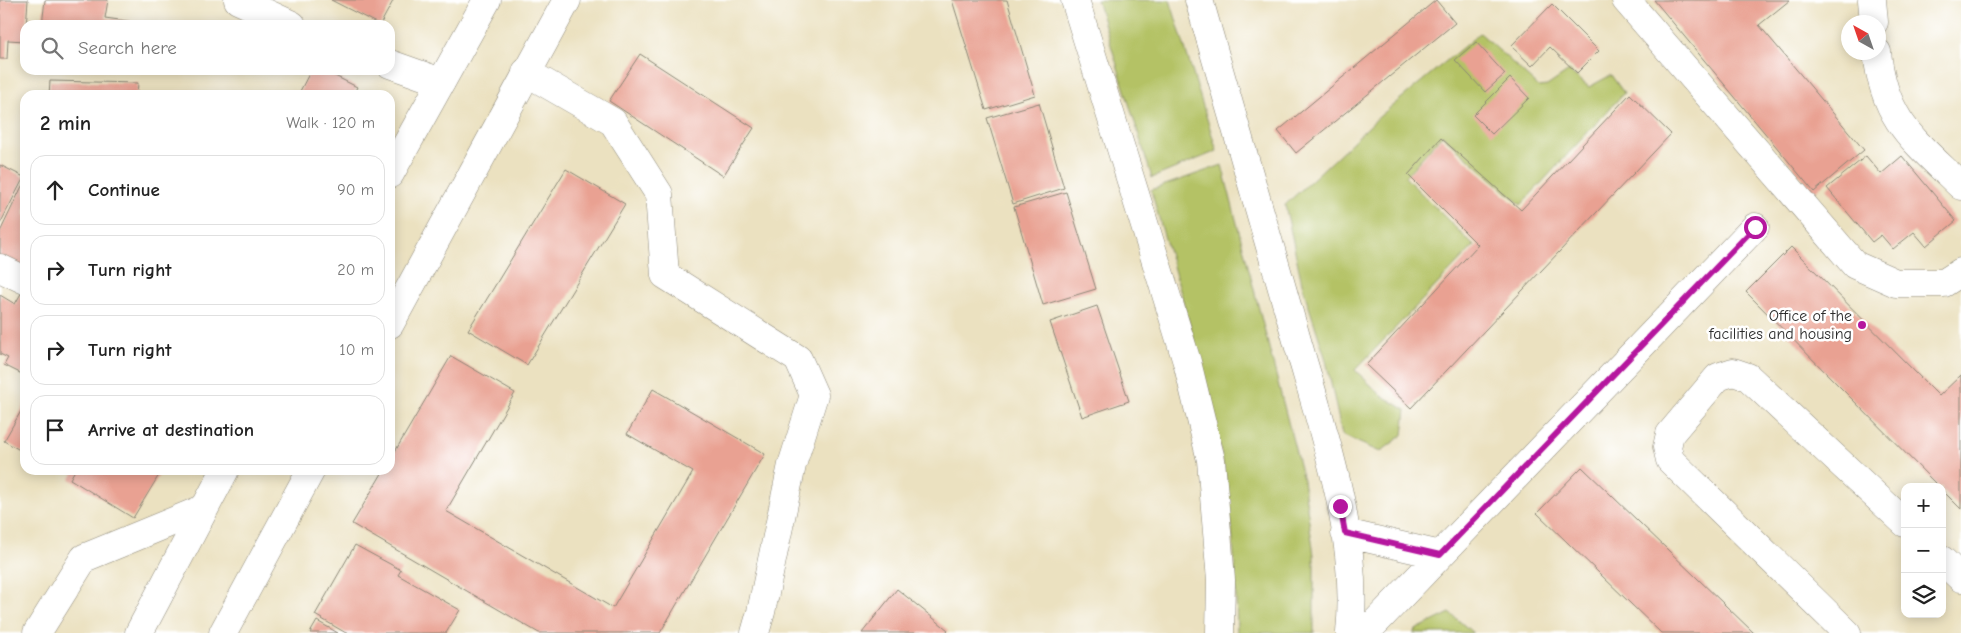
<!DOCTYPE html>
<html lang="en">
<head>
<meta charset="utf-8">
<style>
	body { margin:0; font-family:"Comic Neue",sans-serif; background:#f6f6f6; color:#222 }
	.controls { position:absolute; right:15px; bottom:15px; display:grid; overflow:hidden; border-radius:10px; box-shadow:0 2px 12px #0003 }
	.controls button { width:45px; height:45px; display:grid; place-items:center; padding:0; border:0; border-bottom:1px solid #e0e0e0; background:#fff; color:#222; font:25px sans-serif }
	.compass { position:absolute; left:1841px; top:15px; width:45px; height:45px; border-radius:50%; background:#fff; box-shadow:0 2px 12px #0003; rotate:320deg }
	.stop { position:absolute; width:15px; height:15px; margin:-11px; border:4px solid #b5179e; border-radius:50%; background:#fff }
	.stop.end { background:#b5179e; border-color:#fff; box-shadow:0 1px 5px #0008 }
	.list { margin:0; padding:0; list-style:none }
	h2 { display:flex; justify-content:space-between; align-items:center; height:65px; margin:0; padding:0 20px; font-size:21px }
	h2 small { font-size:16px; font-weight:400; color:#767676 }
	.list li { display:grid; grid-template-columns:32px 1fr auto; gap:15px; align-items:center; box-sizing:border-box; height:70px; margin:0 10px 10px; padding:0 10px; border:1px solid #e0e0e0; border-radius:15px }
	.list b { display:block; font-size:19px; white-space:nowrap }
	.list em { font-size:16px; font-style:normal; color:#767676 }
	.icon { flex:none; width:28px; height:28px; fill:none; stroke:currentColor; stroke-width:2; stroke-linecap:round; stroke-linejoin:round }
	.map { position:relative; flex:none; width:1961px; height:633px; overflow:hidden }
	.search { position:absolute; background:#fff; box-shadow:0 2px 12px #0003; left:20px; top:20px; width:375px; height:55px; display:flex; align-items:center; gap:12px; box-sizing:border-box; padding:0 18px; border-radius:15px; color:#767676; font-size:19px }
	.panel { position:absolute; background:#fff; box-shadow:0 2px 12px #0003; left:20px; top:90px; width:375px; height:385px; border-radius:15px }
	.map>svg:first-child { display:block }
	.green { fill:#b4c265; stroke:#707648 }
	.building { fill:#e9a192 }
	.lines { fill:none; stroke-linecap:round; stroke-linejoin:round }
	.minor-casing { stroke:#8b8676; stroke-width:29 }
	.highway-casing { stroke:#8b8676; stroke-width:29 }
	.minor { stroke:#fff; stroke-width:28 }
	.highway { stroke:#fff; stroke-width:28 }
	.route { stroke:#b5179e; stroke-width:6 }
	.poi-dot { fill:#b5179e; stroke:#fff; stroke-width:2 }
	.labels { text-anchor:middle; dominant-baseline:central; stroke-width:5; stroke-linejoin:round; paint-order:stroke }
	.poi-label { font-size:16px; fill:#2b2b2b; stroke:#fff; text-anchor:end }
</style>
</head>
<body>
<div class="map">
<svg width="1961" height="633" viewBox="0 0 1961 633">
	<rect width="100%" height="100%" fill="#fff"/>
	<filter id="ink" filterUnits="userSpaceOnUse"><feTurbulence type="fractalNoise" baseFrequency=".02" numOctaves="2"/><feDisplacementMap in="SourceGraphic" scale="10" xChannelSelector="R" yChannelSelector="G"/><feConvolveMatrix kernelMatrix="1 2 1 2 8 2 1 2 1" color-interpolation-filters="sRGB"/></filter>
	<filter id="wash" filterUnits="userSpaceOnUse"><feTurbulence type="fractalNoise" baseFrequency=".0096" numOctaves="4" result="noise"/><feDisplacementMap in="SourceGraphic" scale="20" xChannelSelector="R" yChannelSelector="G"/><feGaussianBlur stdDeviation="1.12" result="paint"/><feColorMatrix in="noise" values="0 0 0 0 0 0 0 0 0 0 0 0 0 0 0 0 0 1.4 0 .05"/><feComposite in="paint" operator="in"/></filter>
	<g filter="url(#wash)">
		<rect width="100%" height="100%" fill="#ebe1c0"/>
		<path class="green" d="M1097,0H1170L1217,151L1152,178Z
			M1480,33L1539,87L1547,86L1569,71L1589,87L1611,75L1624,93L1521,205L1442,135L1405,177L1474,246L1355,370L1381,395L1406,410L1403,435L1380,452L1342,435L1326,360L1303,288L1285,205L1380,116Z
			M1222,165L1303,480L1314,555V633H1237C1236,582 1234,532 1226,481C1210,383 1178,286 1151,190Z
			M1450,613L1473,633H1413L1417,629Z"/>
		<g id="blocks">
			<path class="building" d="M0,0H28L25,41L8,40L7,59H0Z
				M45,0H108L105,18L134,22V25H42Z
				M331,0H391L393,1L380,25Z
				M952,0H1007L1035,95L986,110Z
				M1436,0L1455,23L1296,153L1278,131Z
				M1654,0H1790L1759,25L1864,150L1814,192Z
				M1552,4L1599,51L1577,73L1550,47L1532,66L1511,46Z
				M1476,42L1505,74L1485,92L1455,60Z
				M640,54L754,128L723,176L609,101Z
				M311,70H323L357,87L353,95H298Z
				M1510,78L1529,98L1492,134L1473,115Z
				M50,81L138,83L137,95H49Z
				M1630,94L1671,134L1411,408L1366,365L1478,245L1408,175L1441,138L1521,210Z
				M1039,103L1064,188L1013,204L987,118Z
				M1866,156L1881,174L1902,156L1956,221L1926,246L1914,232L1893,249L1881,235L1872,242L1827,188Z
				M0,165L24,177L0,224Z
				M566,169L625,204L527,365L468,330Z
				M23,184L25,185V271L0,259V232Z
				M1066,192L1096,289L1043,305L1014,207Z
				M1791,247L1939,396L1961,375V509L1942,490V487H1939L1746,292Z
				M23,290L25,292V369L22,374L4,365L8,358L0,354V295L15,304Z
				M1097,306L1129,401L1082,417L1050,322Z
				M451,356L515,393L446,511L613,608L693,472L627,434L653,389L765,454L660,633H539L352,524L384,470H390V460Z
				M25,404V453L4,441Z
				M1582,467L1754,633H1661L1537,513Z
				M75,470H162L133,518L70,479Z
				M355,545L401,570L398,575L460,610L446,633H346L315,615Z
				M897,589L948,630L945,633H862Z
				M317,621L338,633H310Z"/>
		</g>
	</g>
	<g filter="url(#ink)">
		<use href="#blocks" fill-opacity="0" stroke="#8b8676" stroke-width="1"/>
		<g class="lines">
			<g class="minor-casing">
				<path id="minor" d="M238,0L292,25
					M1075,0L1187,362L1211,460L1221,580L1220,633
					M1199,0C1231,110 1262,220 1294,330C1321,426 1360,532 1350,633
					M1626,0L1855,265L1896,283H1944L1961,272
					M1872,0L1874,22
					M1877,52C1884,121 1915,141 1961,186
					M390,64L441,82
					M526,72L613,122L659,194L665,275L798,359L814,395L792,465L761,612L755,633
					M0,268L25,280
					M1345,533L1440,555
					M1942,560L1961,578
					M37,633L84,558L203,509
					M1354,633L1375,623L1755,227
					M1847,633L1670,460L1667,447L1670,434L1718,377L1733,372L1748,377L1905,523"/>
			</g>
			<g class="highway-casing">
				<path id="highway" d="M390,174L487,0
					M390,324L567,0
					M139,633L225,470
					M223,633L311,470"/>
			</g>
			<use href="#minor" class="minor"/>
			<use href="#highway" class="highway"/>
		</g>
	</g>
	<g class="lines" filter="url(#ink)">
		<path class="route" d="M1340,506L1345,533L1440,555L1755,227"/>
	</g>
	<circle class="poi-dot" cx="1862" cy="325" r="5"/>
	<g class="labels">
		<g class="poi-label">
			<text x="1852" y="316">Office of the<tspan x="1852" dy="18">facilities and housing</tspan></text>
		</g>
	</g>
</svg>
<div class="controls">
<button>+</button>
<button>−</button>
<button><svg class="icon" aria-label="layers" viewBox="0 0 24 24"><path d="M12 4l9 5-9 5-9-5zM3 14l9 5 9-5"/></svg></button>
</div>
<svg class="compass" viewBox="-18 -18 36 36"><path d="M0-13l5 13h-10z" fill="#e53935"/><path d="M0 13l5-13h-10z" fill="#767676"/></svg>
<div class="stop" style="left:1755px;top:227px"></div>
<div class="stop end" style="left:1340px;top:506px"></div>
<div class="search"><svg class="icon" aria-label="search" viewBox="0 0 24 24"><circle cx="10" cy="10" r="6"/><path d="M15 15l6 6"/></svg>Search here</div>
<section class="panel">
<h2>2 min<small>Walk · 120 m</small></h2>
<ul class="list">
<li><svg class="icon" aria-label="ahead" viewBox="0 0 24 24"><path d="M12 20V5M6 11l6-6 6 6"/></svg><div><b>Continue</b></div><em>90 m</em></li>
<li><svg class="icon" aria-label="right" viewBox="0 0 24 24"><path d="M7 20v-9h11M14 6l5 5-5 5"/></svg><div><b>Turn right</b></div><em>20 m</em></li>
<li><svg class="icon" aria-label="right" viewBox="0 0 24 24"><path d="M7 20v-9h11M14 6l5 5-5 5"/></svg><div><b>Turn right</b></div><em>10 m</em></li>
<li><svg class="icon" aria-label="arrive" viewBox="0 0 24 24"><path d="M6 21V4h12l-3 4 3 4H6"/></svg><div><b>Arrive at destination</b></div></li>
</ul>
</section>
</div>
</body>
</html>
